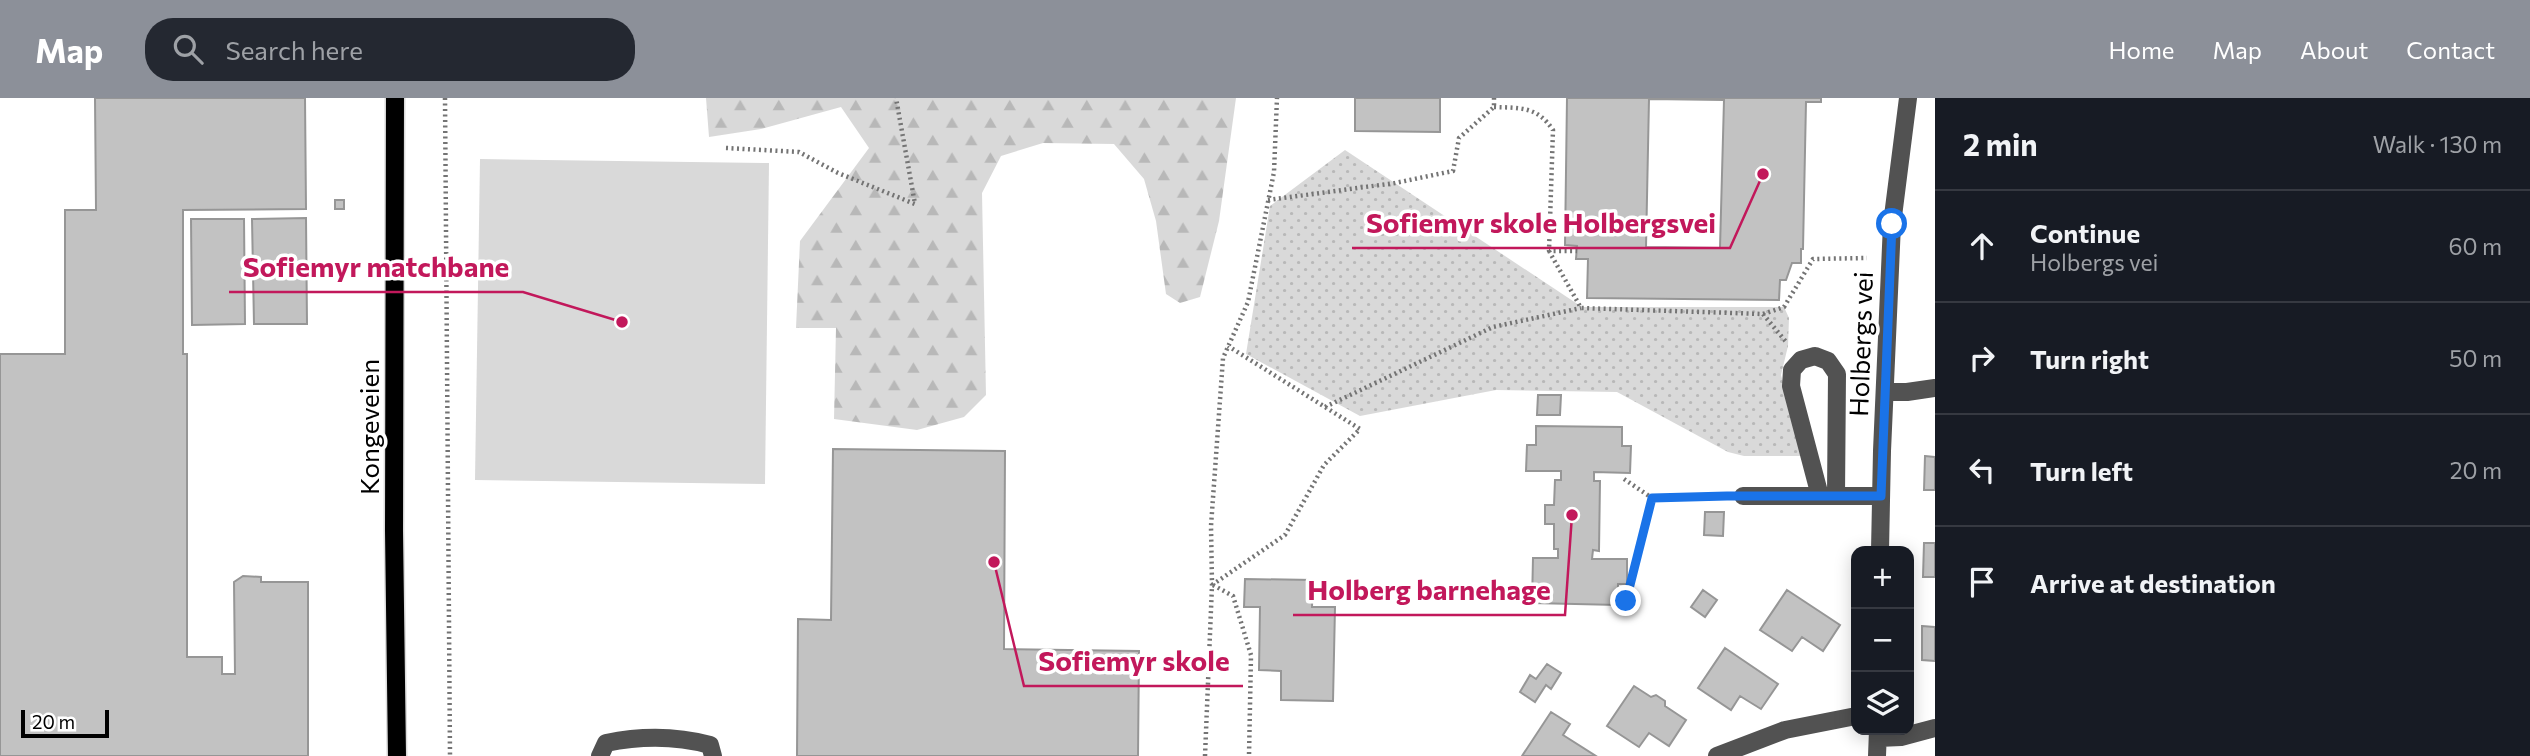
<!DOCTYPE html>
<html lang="en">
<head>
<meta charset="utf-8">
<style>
	body { margin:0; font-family:Commissioner,sans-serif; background:#242831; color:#f1f3f6 }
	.controls { position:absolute; right:21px; bottom:21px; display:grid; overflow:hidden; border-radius:14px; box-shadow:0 4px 18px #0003 }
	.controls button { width:63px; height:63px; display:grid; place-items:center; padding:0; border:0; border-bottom:2px solid #363941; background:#171b24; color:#f1f3f6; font:35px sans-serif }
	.scale { position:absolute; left:21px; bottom:18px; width:88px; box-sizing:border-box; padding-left:7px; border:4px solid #000; border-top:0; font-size:19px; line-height:24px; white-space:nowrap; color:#000; -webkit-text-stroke:5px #fff; paint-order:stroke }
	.stop { position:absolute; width:21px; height:21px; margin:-16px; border:5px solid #1a73e8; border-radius:50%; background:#fff }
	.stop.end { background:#1a73e8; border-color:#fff; box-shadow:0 2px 7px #0008 }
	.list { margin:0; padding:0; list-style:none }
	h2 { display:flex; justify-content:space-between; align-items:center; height:91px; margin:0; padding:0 28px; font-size:30px }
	h2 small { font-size:23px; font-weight:400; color:#9ea1a6 }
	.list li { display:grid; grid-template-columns:46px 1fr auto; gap:21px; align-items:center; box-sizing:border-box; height:112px; padding:0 28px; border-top:2px solid #363941 }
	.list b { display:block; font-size:26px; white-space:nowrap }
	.list p { margin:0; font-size:23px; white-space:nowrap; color:#9ea1a6 }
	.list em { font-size:23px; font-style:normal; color:#9ea1a6 }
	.icon { flex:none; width:38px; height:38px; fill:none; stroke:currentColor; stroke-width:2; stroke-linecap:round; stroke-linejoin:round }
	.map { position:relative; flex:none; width:1935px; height:658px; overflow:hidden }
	header { display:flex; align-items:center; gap:42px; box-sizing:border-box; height:98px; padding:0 35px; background:#8c9099; color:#fff }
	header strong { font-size:33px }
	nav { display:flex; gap:38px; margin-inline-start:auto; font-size:24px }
	.search { width:490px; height:63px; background:#242831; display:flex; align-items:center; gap:18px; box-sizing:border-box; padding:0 24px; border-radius:28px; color:#9ea1a6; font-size:26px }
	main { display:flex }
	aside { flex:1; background:#171b24 }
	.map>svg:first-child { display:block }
	.forest { fill:url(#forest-firs) }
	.park { fill:url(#park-dots) }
	.pitch { fill:#d9d9d9 }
	.building { fill:#c2c2c2; stroke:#969696; stroke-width:2; fill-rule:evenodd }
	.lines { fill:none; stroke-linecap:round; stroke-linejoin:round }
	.major-casing { stroke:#dbdbdb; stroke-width:21 }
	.path { stroke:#747474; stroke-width:4.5; stroke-dasharray:2 3.5; stroke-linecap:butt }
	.minor { stroke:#525252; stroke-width:18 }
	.major { stroke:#000; stroke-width:18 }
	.route { stroke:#1a73e8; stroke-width:9 }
	.labels { text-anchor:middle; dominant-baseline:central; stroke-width:7; stroke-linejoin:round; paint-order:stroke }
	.street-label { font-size:26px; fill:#000; stroke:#fff }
	.leader { fill:none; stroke:#c2185b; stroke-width:2.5 }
	.callout-dot { fill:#c2185b; stroke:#fff; stroke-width:2.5 }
	.callout-label { font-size:28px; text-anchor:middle; font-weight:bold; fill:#c2185b; stroke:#fff; stroke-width:7; stroke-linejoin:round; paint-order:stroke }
</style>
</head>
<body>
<header>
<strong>Map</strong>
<div class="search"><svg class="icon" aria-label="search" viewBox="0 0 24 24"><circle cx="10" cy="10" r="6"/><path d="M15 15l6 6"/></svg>Search here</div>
<nav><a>Home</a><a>Map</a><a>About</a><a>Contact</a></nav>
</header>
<main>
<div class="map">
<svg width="1935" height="658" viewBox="0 0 1935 658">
	<defs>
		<pattern id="forest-firs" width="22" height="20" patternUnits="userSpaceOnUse" patternTransform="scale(1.75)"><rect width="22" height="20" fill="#d9d9d9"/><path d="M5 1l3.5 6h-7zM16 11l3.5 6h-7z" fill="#b8b8b8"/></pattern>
		<pattern id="park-dots" width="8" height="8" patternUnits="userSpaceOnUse" patternTransform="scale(1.75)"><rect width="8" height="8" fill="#d9d9d9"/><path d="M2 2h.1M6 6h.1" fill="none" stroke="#b8b8b8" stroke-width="1.8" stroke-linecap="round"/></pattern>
	</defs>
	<rect width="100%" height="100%" fill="#fff"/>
	<path class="forest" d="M706,0H1236L1219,123L1200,199L1180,205L1166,196L1156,123L1144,81L1114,46L1043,45L1001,58L982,95L986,297L964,319L917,332L834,321L836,230H796L800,143L869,50L841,9L761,31L709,39Z"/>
	<path class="park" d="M1345,52L1582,209H1784L1789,220L1788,248L1781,277L1803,358H1744L1728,354L1617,294L1496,292L1360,318L1246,256L1270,108Z"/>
	<path class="pitch" d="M480,61L769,65L765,386L475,382Z"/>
	<path class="building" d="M95,0H305L306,111L183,112V256H187V559H222V576H235L234,484L243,478L261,479V484H308V658H0V256H65V112H96Z
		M1355,0H1440V34L1355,33Z
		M1567,0H1821V4H1806L1803,151H1801V165H1792L1786,182H1780L1779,202L1587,200L1588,161H1576L1577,148L1565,147ZM1649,1L1724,2L1720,150L1646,149Z
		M335,102H344V111H335Z
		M306,120L307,226H254L252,121Z
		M191,121H244L245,226L192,227Z
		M1538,297H1561L1560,317H1537Z
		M1536,328L1622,329V348H1631L1630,375L1594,374V383H1600L1599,453L1593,452L1592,461H1627V486H1618V507L1532,505L1533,460H1558V451H1554V426H1545V407H1554L1555,382H1561V373H1526L1527,347H1536Z
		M833,351L1005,353L1004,551L1139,553L1138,658H797L798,521L831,522Z
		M1925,358L1935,359V392H1924Z
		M1705,414H1724L1723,438L1704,437Z
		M1924,445H1935V479H1923Z
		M1245,481L1313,482L1312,509H1335L1333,603L1281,602V573L1259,572L1260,509H1244Z
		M1703,492L1717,502L1705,519L1691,509Z
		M1787,492L1840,527L1823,553L1802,539L1792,553L1760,532Z
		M1922,528L1935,529V563L1922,562Z
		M1725,550L1778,586L1761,611L1740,598L1731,612L1698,590Z
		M1547,566L1561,575L1551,591L1546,587L1535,604L1520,594L1530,577L1536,581Z
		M1634,588L1651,599L1656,597L1665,603V608L1686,622L1669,648L1649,635L1639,649L1607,628Z
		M1551,614L1570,626L1563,637L1596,658H1522Z"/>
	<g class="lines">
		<g class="major-casing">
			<path id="major" d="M395,0L394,433L397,658"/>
		</g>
		<path class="path" d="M445,0L450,658
			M1494,9C1520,10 1537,8 1553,32L1549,153H1577
			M726,50L799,54L838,75L915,106L896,0
			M1268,102L1395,85L1453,73L1459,40L1494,9V0
			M1549,153L1581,210L1763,216L1784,209L1813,161L1867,160
			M1763,216L1787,245
			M1325,309L1493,229L1581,210
			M1624,381L1652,400L1626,503
			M1652,400L1721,398
			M1212,487L1285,437L1324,367L1360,331L1228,248
			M1213,487L1233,498L1251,557L1249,658
			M1205,658L1212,487L1211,428L1223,260L1248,204L1274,74L1277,0"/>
		<path class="minor" d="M1885,294H1907L1935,290
			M1743,398H1881
			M1820,398L1791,288L1792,272L1801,262L1815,258L1828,263L1837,276L1836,398
			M1880,453L1882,353L1892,126L1908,0
			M1878,640L1901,639L1935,630
			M600,658L606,645C640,638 677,638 710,647L713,658
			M1717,658L1785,632L1856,618
			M1877,658L1878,632"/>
		<use href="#major" class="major"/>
	</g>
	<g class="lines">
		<path class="route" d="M1626,503L1652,400L1727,398H1881L1892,126"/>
	</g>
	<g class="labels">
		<g class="street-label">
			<text transform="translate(1860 246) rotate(-88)">Holbergs vei</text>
			<text transform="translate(368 329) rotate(-90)">Kongeveien</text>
		</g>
	</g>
	<path class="leader" d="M1763 76L1730 150H1352M622 224L523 194H229M1572 417L1565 517H1293M994 464L1024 588H1243"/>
	<g class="callout-dot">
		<circle cx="1763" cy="76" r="7"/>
		<circle cx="622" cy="224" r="7"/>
		<circle cx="1572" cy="417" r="7"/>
		<circle cx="994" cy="464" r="7"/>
	</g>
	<g class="callout-label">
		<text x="1541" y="135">Sofiemyr skole Holbergsvei</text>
		<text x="376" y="179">Sofiemyr matchbane</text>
		<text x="1429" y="502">Holberg barnehage</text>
		<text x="1134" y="573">Sofiemyr skole</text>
	</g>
</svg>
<div class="controls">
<button>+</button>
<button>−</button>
<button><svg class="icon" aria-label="layers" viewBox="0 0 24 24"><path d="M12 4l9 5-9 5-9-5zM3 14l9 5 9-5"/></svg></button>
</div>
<div class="scale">20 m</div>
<div class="stop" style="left:1892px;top:126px"></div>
<div class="stop end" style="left:1626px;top:503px"></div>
</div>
<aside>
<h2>2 min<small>Walk · 130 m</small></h2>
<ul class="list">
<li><svg class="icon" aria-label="ahead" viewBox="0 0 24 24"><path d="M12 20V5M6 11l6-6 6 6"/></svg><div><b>Continue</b><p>Holbergs vei</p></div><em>60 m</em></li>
<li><svg class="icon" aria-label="right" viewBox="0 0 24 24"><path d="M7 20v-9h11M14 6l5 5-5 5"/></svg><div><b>Turn right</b></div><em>50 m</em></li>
<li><svg class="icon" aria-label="left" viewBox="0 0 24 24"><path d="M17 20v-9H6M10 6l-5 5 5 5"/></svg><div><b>Turn left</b></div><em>20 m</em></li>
<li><svg class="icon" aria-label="arrive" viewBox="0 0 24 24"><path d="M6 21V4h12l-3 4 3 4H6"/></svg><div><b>Arrive at destination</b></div></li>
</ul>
</aside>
</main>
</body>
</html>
